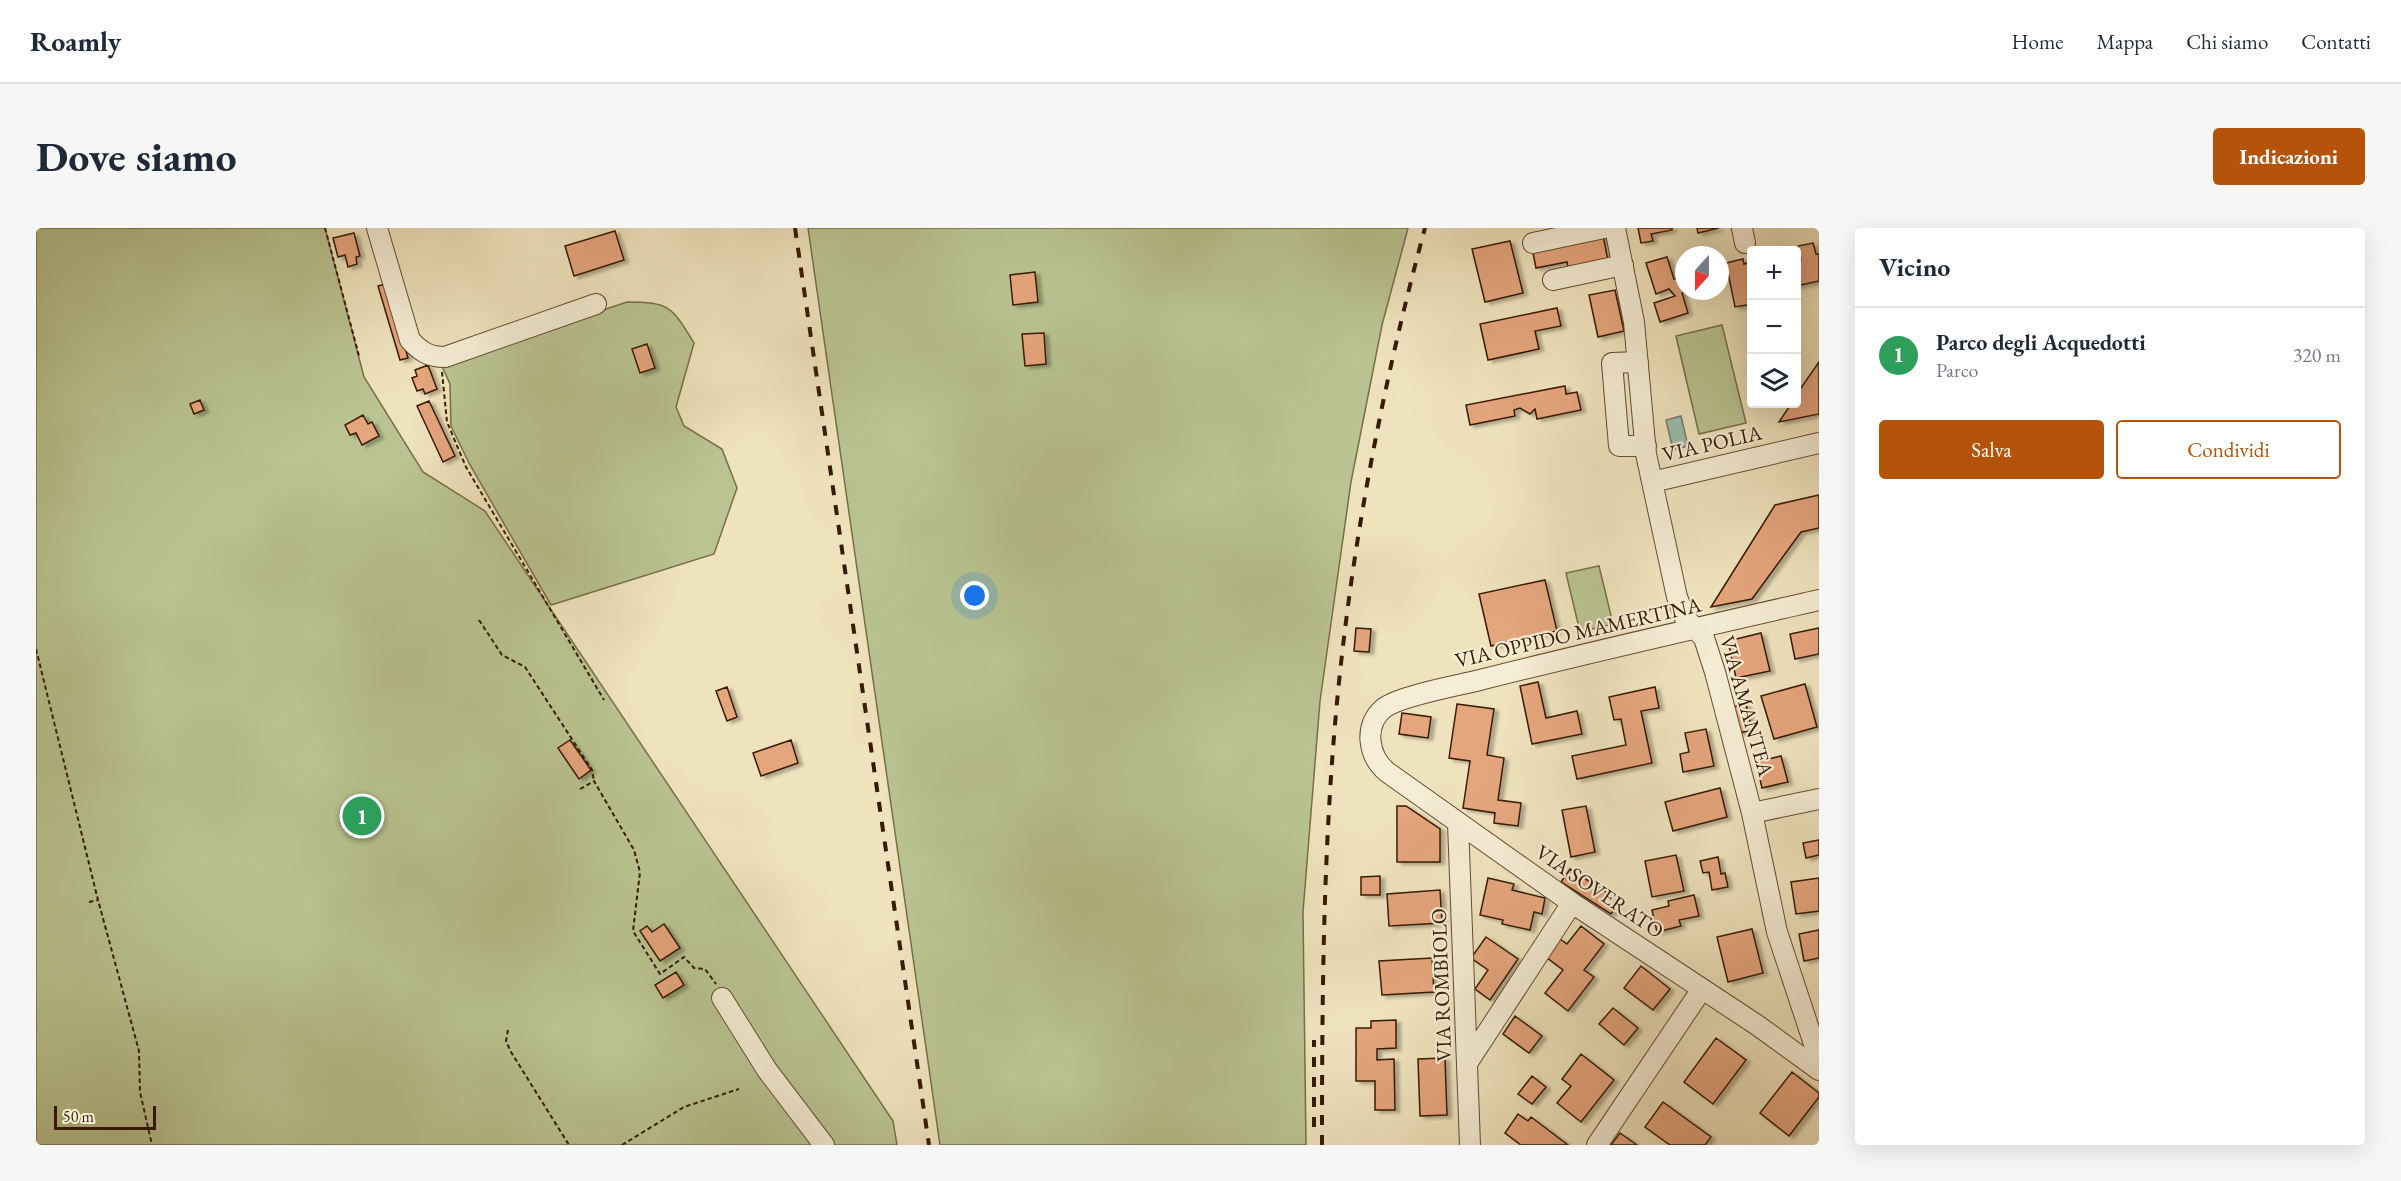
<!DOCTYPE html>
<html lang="it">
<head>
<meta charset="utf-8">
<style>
	body { margin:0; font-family:"EB Garamond",serif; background:#f6f6f7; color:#1f2937 }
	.controls { position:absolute; right:18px; top:18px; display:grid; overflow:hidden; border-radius:6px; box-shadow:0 6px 24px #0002 }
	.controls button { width:54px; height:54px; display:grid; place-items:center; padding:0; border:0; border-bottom:2px solid #e0e1e3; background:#fff; color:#1f2937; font:30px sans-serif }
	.compass { position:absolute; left:1639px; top:18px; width:54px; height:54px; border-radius:50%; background:#fff; box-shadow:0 6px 24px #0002; rotate:201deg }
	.scale { position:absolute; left:18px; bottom:15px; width:102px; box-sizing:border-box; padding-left:6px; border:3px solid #381a03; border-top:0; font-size:16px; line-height:21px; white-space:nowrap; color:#381a03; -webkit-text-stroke:4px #f5edd5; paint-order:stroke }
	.you { position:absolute; left:939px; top:368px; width:21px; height:21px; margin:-15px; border:4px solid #fff; border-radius:50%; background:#1a73e8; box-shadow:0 0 0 9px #1a73e833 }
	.badge { display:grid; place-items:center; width:39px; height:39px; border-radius:50%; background:#b45309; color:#fff; font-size:20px; font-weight:700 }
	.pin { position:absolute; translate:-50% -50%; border:3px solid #fff; box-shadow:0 2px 6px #0006 }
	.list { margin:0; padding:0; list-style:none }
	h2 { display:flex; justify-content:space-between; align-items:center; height:78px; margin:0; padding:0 24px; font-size:26px }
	h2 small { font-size:20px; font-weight:400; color:#747a83 }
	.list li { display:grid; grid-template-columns:39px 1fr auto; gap:18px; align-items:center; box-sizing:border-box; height:96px; padding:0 24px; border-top:2px solid #e0e1e3 }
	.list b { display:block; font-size:22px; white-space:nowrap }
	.list p { margin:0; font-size:20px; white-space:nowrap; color:#747a83 }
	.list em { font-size:20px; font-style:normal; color:#747a83 }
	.actions { display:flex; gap:12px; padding:18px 24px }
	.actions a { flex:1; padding:14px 0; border:2px solid #b45309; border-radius:6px; text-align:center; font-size:21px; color:#b45309 }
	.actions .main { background:#b45309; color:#fff }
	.icon { flex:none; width:33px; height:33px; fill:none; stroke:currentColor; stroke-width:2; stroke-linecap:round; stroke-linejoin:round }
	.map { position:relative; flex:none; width:1783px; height:917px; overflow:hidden; border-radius:6px }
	header { display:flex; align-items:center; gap:36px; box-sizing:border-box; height:84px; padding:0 30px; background:#fff; border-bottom:2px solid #e0e1e3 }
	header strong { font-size:28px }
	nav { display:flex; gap:33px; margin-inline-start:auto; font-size:21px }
	.intro { display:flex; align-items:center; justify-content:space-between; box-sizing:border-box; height:144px; padding:0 36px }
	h1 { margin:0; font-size:42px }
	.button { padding:15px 27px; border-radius:6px; background:#b45309; color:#fff; font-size:21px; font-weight:700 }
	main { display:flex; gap:36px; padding:0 36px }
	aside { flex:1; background:#fff; border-radius:6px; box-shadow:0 6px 24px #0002 }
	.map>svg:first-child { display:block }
	.green { fill:#b9c492; stroke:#786f4a; stroke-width:1.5 }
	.water { fill:#9abeae; stroke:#737c6a; stroke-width:1.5 }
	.building { fill:#e5a57d; stroke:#381a03; stroke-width:1.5; filter:url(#shadow) }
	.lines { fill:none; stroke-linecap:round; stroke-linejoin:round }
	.minor-casing { stroke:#664c32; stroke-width:22 }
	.path { stroke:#381a03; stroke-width:2; stroke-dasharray:4.5 3; stroke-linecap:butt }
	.minor { stroke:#f5edd5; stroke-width:20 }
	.rail { stroke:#381a03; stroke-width:4; stroke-dasharray:10 10; stroke-linecap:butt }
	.labels { text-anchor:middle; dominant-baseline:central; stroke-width:4.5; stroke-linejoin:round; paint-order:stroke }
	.street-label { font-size:21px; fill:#381a03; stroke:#f5edd5 }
</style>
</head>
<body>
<header>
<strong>Roamly</strong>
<nav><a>Home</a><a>Mappa</a><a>Chi siamo</a><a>Contatti</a></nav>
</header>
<div class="intro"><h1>Dove siamo</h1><a class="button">Indicazioni</a></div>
<main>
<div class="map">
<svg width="1783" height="917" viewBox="0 0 1783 917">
	<defs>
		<filter id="shadow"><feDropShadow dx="4.5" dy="2.5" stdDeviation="1.5" flood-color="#0004"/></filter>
	</defs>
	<rect width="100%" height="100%" fill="#efe3be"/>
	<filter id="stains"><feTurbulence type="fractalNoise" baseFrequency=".00333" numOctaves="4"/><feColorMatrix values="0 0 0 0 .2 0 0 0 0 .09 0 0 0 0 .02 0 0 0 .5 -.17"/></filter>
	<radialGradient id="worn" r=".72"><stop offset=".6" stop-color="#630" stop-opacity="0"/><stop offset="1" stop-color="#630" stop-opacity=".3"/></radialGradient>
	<path class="green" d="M0,0H289L328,149L387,244L449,283L857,893L861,917H0Z
		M772,0H1372L1346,97L1315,254L1284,473L1267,684L1270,917H904Z
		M591,74C634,74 636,79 658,115L640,179L648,198L686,221L701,260L678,326L515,377L434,237L415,198L414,156L405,136Z
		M1686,97L1710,195L1663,206L1640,108Z
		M1563,338L1577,396L1544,404L1530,345Z"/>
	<path class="water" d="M1645,188L1652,218L1637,222L1630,192Z"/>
	<path class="building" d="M1602,0H1636V2L1615,6L1617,13L1605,15Z
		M1661,0H1683L1662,5Z
		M579,3L588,32L538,48L529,18Z
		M318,5L324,28L320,29L321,36L312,39L309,27L302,29L297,10Z
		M1567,7L1573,38L1533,46L1531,34L1500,40L1496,20Z
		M1474,13L1487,65L1449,74L1436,21Z
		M1777,15L1780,26H1783V53L1760,58V33L1765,32L1762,18Z
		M1631,29L1638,51L1648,48V63H1653L1646,65L1652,85L1624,94L1618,75L1639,68L1633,61L1620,66L1610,35Z
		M1707,31L1708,36L1716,34V76L1699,79L1690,35Z
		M999,44L1002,74L977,77L974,47Z
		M350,56L372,130L364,132L342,58Z
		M1579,62L1588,103L1562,109L1553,67Z
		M1521,80L1525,98L1499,103L1503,121L1452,132L1444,96Z
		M1008,105L1010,136L989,138L986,106Z
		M611,116L619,140L604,145L596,121Z
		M1783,134V186L1743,194L1755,176H1760V167Z
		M392,137L401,161L389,166L387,161L381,163L376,150L381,148L379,142Z
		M1529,158L1530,166L1541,164L1545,182L1501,191L1499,181L1494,186L1484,180L1478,182L1479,188L1434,197L1430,177Z
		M164,172L168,182L158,186L154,176Z
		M393,173L419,228L407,234L381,178Z
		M327,187L332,196L336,194L343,208L326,217L320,205L314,207L309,197Z
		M1783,267V300L1765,304L1716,371L1675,379L1739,277Z
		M1509,352L1521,403L1455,418L1443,366Z
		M1320,400L1335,401L1333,424L1318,423Z
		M1783,400V426L1759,431L1754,406Z
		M1725,405L1734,443L1700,450L1692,413Z
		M1502,454L1510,490L1541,483L1546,506L1496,516L1484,458Z
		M1769,456L1781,499L1738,511L1725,468Z
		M691,459L701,489L691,493L680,463Z
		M1619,459L1623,480L1605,483L1616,535L1541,551L1536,528L1590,517L1585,491L1578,492L1573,469Z
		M1421,476L1458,481L1451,527L1468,530L1462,572L1485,575L1482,598L1458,595L1459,585L1427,580L1434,533L1413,530Z
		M1710,476L1716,502L1703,505L1696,479Z
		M1366,485L1395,489L1392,510L1363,506Z
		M1670,501L1678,538L1647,544L1644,526L1653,524L1649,505Z
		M534,512L555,542L543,551L522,520Z
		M755,512L762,535L725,548L717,525Z
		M1745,528L1752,554L1726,560L1720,534Z
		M1684,560L1691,589L1637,603L1629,574Z
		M1361,578H1370L1404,601V634H1361Z
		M1550,578L1559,624L1535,629L1526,582Z
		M1783,612V627L1770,630L1767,615Z
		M1640,627L1648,663L1616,669L1609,633Z
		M1682,629L1685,646L1689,645L1692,659L1676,662L1673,644L1667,645L1664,633Z
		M1534,641L1584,673L1575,686L1525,654Z
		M1344,648V667H1325V649Z
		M1452,650L1478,656L1476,662L1509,670L1506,686L1498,684L1494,702L1466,696L1467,692L1444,687Z
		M1783,650V683L1760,686L1755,654Z
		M1404,662L1406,695L1353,698L1351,666Z
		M1658,667L1663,688L1643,692L1645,698L1621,704L1616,682L1633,678L1632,673Z
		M628,696L644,720L624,733L604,703L611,698L616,704Z
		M1545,698L1568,716L1548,742L1558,749L1532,783L1509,765L1527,742L1510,729L1524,711L1531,716Z
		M1716,701L1727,745L1692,754L1681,709Z
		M1783,702V730L1768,733L1763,706Z
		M1450,709L1482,731L1454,772L1439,761L1452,742L1435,730Z
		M1396,730L1398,764L1346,767L1343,733Z
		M1605,738L1634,761L1617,782L1588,760Z
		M640,744L648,757L627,770L619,757Z
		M1577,780L1602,800L1588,817L1563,796Z
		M1479,788L1506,808L1493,825L1467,806Z
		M1360,792V820L1341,821V832L1358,831L1359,882H1339V853H1320V800H1335V793Z
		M1680,810L1710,832L1677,876L1648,854Z
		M1545,826L1578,852L1545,894L1521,875L1535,858L1526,851Z
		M1409,830L1411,887L1384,888L1382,831Z
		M1756,844L1783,865V869L1753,908L1724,885Z
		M1496,848L1510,859L1496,876L1482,866Z
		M1627,874L1675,909L1669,917H1634L1609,899Z
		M1482,886L1492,893L1495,889L1532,917H1485L1469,905Z
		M1584,905L1601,917H1575Z"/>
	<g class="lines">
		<g class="minor-casing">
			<path id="minor" d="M341,0L374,112C385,124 393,129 409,129L560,76
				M1579,0L1598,94L1610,226L1641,369L1649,390L1668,410L1679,444L1716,585L1741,704L1783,831
				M1706,0L1709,15
				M1497,15L1568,0
				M1517,52L1587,37
				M1602,134L1576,135L1583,218H1610
				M1616,254L1783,215
				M1783,372C1669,398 1554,424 1440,453C1419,458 1364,468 1348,480C1327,497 1332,528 1351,544L1536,675L1721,797L1783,842
				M1716,585L1783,571
				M1422,595L1434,917
				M686,770L731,842L788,917
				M1432,834L1536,675
				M1561,917L1666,761"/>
		</g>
		<path class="path" d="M289,0L323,128
			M406,144L411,194L430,239L568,472
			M443,392L466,427L489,439L556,542L558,553
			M0,421L62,672L103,823L104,864L116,917
			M544,561L558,553L598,622L604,644L597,703L624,746L648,729L658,740L669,741L680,756
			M53,674L62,672
			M472,802L470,813L475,824L533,917
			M586,917L648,879L703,861"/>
		<use href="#minor" class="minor"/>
		<path class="rail" d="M759,0L893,917
			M1278,899V812
			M1286,917C1286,780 1287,644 1298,508C1312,336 1344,166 1389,0"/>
	</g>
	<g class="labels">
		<g class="street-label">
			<text transform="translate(1676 215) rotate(-13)">VIA POLIA</text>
			<text transform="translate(1542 404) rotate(-13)">VIA OPPIDO MAMERTINA</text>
			<text transform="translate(1711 478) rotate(74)">VIA AMANTEA</text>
			<text transform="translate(1564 663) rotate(34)">VIA SOVERATO</text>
			<text transform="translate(1405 757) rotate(-92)">VIA ROMBIOLO</text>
		</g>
	</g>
	<rect width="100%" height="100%" filter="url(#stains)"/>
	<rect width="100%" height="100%" fill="url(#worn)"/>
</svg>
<div class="controls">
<button>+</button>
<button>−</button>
<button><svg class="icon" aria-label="layers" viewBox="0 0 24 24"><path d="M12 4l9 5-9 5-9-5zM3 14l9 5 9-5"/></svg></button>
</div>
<svg class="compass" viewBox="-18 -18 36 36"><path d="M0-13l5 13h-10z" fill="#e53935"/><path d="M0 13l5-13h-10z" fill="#747a83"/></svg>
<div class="scale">50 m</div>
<div class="you"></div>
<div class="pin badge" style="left:326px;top:588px;background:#2e9e5b">1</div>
</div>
<aside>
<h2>Vicino<small></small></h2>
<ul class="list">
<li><span class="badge" style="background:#2e9e5b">1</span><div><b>Parco degli Acquedotti</b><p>Parco</p></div><em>320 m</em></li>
</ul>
<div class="actions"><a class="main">Salva</a><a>Condividi</a></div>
</aside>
</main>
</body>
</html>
